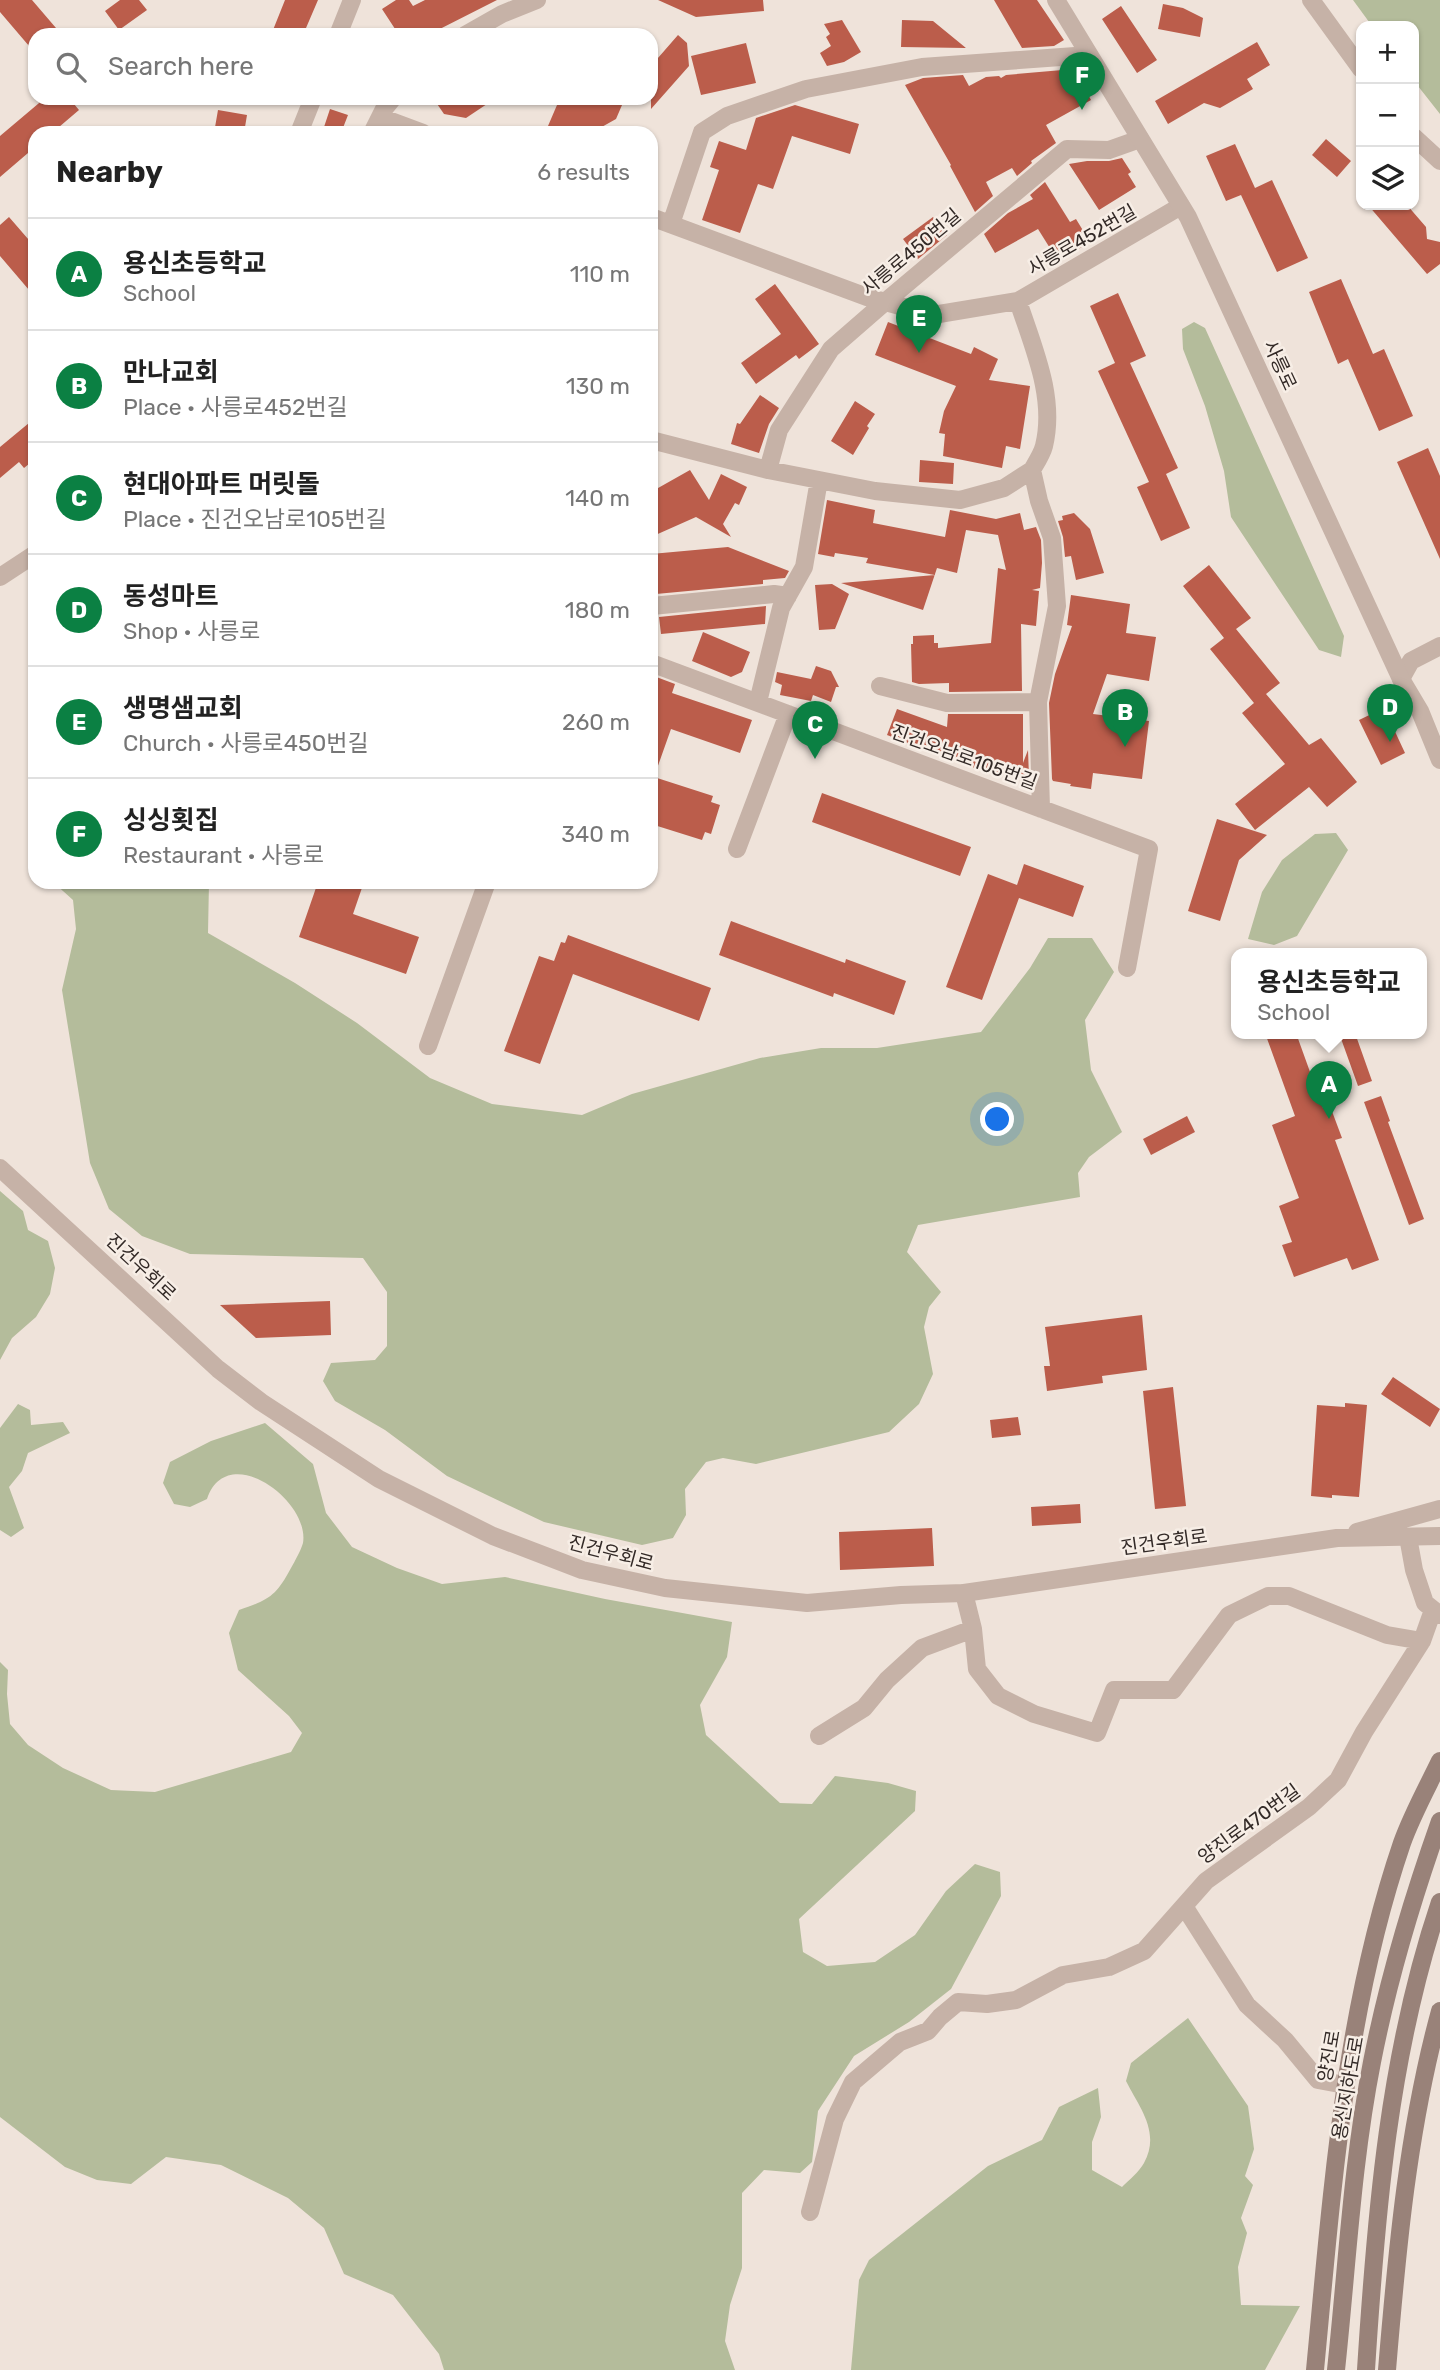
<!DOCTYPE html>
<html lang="en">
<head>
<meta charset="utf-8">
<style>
	body { margin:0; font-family:Rubik,"Noto Sans KR",sans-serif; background:#f6f6f6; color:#222 }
	.controls { position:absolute; right:21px; top:21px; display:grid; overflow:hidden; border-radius:14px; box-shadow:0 2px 5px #0004 }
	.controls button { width:63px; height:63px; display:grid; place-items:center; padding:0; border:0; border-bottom:2px solid #e0e0e0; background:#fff; color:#222; font:35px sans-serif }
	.you { position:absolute; left:998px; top:1120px; width:24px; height:24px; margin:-18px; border:5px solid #fff; border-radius:50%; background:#1a73e8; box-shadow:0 0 0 10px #1a73e833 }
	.badge { display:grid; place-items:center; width:46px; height:46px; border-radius:50%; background:#0b8043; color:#fff; font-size:23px; font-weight:700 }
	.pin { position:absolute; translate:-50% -58px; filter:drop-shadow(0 2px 4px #0008) }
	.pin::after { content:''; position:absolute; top:37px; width:24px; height:21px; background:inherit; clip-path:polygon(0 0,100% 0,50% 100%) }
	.popup { position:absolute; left:1231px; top:948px; width:196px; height:91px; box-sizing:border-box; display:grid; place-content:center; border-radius:14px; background:#fff; filter:drop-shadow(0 2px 5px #0005); font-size:23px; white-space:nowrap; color:#767676 }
	.popup b { font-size:26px; color:#222 }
	.popup::after { content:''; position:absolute; left:50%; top:100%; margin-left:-14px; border:14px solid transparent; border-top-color:#fff }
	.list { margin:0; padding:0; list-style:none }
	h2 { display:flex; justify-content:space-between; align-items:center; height:91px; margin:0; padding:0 28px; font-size:30px }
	h2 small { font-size:23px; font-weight:400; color:#767676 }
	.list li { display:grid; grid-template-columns:46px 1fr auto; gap:21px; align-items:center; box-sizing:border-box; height:112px; padding:0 28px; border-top:2px solid #e0e0e0 }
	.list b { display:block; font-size:26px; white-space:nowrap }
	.list p { margin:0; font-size:23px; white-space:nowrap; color:#767676 }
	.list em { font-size:23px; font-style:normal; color:#767676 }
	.icon { flex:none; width:38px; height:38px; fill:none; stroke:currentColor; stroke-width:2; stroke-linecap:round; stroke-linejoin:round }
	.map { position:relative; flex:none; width:1440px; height:2370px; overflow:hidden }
	.search { position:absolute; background:#fff; box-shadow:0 2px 5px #0004; left:28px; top:28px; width:630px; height:77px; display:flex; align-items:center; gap:18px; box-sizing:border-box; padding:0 24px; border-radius:21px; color:#767676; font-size:26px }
	.panel { position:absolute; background:#fff; box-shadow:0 2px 5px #0004; left:28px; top:126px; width:630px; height:763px; border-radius:21px }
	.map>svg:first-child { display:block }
	.green { fill:#b4bc9b }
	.building { fill:#bb5d4b }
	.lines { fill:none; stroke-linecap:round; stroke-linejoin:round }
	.minor { stroke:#c6b2a7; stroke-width:18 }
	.tertiary { stroke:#c6b2a7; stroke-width:18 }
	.secondary { stroke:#998279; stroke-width:18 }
	.labels { text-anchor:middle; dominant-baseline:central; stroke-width:5; stroke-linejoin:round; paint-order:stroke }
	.street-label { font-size:19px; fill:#332a27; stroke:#f7eee6 }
</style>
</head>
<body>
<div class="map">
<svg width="1440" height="2370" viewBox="0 0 1440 2370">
	<rect width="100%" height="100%" fill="#efe3da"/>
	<path class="green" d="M1353,0H1440V114L1414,81V26H1372Z
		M1194,322L1205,328L1344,636L1341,657L1319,650L1231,517L1224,471L1205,406L1183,349L1182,329Z
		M1336,833L1348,850L1297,936L1274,945L1248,939L1262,892L1282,860L1315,834Z
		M53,882H209L208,933L295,983L357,1023L430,1078L492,1104L582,1115L632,1094L760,1058L821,1048H877L981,1032L1030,968L1048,938H1092L1114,972L1085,1020L1091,1070L1122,1132L1089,1157L1078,1173L1080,1197L918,1225L907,1252L941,1292L929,1307L924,1327L933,1374L919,1404L889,1432L756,1464L723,1458L706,1462L685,1489L686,1515L673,1538L642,1545L544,1522L447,1476L385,1430L335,1401L323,1381L331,1363L375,1360L387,1346V1292L363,1258L190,1254L142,1236L109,1209L90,1163L62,990L76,929L73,900Z
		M0,1191L23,1211L28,1230L48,1241L55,1268L50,1294L36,1317L12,1338L0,1360Z
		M18,1404L30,1410L31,1425L63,1422L70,1433L28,1453L22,1471L9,1487L24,1528L11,1537L0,1530V1428Z
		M265,1423L313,1464L326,1513L352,1547L397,1568L442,1584L505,1577L605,1599L732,1622L727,1657L700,1705L706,1735L780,1803L812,1804L835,1776L888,1783L916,1791L915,1811L799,1919L803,1952L827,1966L875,1962L915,1935L946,1891L975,1864L1000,1872L1001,1896L951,1989L909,2022L854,2056L818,2111L812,2162L800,2173L764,2170L742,2193V2268L730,2305L725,2341L735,2370H444L439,2354L393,2295L344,2274L324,2228L288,2198L221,2165L166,2157L131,2184L97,2180L65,2167L0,2117V1662L8,1670L7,1694L10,1724L28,1745L63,1768L111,1790L155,1792L291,1752L302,1733L289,1716L238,1670L229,1633L239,1610C269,1600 276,1596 291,1568C295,1561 301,1550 303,1543C310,1500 227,1440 207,1499L190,1507L174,1504L163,1483L170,1462L211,1441Z
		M1188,2018L1248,2106L1254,2149L1245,2176L1253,2185L1241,2218L1247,2233L1238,2267L1241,2305L1300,2306L1265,2370H851L859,2280L869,2260L988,2166L1042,2140L1059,2107L1098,2088L1101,2117L1092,2142V2170L1122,2187C1129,2180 1139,2172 1144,2163C1161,2132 1139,2107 1126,2081L1131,2063Z"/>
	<path class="building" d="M0,0H32L62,35H35V53L0,12Z
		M120,0H139L147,10L119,30L105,11Z
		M285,0H318L303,35H271Z
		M396,0H409L413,6L425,0H497L428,35H399L382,9Z
		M658,0H763L764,11L696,17Z
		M994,0H1037L1064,40L1054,46L1022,48Z
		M1163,4L1183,8L1203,18L1200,37L1158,29Z
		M1121,6L1157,60L1137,73L1102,19Z
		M842,20L861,52L844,62L827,66L820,53L831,46L826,37L830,34L824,24Z
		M902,20L933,21L966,48L901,47Z
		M678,35L687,43L689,66L651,109V66Z
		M1257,42L1270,65L1247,79L1253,89L1220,108L1204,103L1168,124L1155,101Z
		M746,43L756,83L701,95L691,56Z
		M1074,69L1091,100L1046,125L1056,143L1031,161L1032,163L1017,176L1012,168L986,182L993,196L975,212L950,166L951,165L905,85L923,78L963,75L969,86L986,77L999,76L1001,78L1006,75Z
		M45,98H69L79,110L52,133H35V147L0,177V136Z
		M433,98H496L466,118L444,114Z
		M560,98H625L616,119L591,133H545Z
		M795,105L859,124L850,154L792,136L773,189L758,184L740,233L702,220L719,170L710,167L719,141L746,150L756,118Z
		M330,109L348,115L341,133H322Z
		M218,110L247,115L244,133H214Z
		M1326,139L1351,161L1337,177L1312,155Z
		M1235,144L1255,188L1272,180L1308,258L1277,272L1241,195L1226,201L1206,156Z
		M1122,158L1131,172L1128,174L1136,187L1099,210L1069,164L1087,161H1109Z
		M1045,182L1070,222L1076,219L1090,242L1058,261L1038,229L995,253L984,234L1008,213L1033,199L1030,195Z
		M1368,205H1407L1426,227L1427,239L1440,242V264L1427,274Z
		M9,217L35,247V297L0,256V225Z
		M933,217L947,235L918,259L903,239Z
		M1341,279L1373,354L1384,349L1413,416L1379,431L1348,359L1338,364L1309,292Z
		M775,284L819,344L799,359L796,355L756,384L741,363L781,334L755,299Z
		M1118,293L1146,356L1130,363L1178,468L1166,474L1190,528L1161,541L1137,487L1149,482L1098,371L1115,363L1090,306Z
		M888,322L971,354L974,347L998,359L989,380L1030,386L1020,449L1006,446L1002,468L943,456L945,434L939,433L944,411L956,386L875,355Z
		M760,395L779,408L769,424L759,453L731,444L737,423L740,424Z
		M855,401L875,414L867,426L869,428L853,455L831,441Z
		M35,418V459L24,468L19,462L0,478V447Z
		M1428,448L1440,476V559L1397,462Z
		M920,460L954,463L953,484L919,482Z
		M690,470L709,500L721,474L747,487L739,505L735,503L723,524L731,537L696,517L651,537V492Z
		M827,500L875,510L873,523L945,537L950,510L996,519L1020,513L1024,530L1036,527L1041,540L1042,563L1040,588L1032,590L1039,591L1036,626L1021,624L1022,691L949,692V683L919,684L912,682L911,644H913V636L934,635V643H938V648L991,643L998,568L1006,570L998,535L966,530L957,573L937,568L923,610L841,583L935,575L866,563L868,558L835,553L834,557L818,554Z
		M1074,513L1090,529L1104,573L1076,580L1071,556L1065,557L1063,537L1058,521L1063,520L1062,516Z
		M728,547L789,571L785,578L763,580V584L656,594L655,589L651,590V554Z
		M1209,565L1251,618L1236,629L1280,683L1266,694L1309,745L1321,738L1357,782L1327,807L1309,787L1255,830L1235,804L1285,764L1242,713L1254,703L1210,649L1224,638L1183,586Z
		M832,584L849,594L835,629L819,630L815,585Z
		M1071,595L1130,604L1126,633L1156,637L1149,681L1107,674L1093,714L1149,721L1142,779L1093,773L1091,789L1070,786L1071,784L1053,781L1052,779L1049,703L1055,674L1072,626L1067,625Z
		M766,606L765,624L661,634L659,617Z
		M703,632L750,652L742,672L731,677L692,661Z
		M816,666L831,671L839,687H836L831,702L813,695L811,701L780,695L782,685L775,682L777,672L811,679Z
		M651,675L675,684L672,693L752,720L740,753L671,729L654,777L713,796L711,802L720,805L711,834L705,832L702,840L651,824Z
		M1384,708L1405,753L1381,765L1359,720Z
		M897,709L947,727L948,714H1023V763L1028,750L1029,777L988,773L887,735Z
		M822,793L971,847L960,876L812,822Z
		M1217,819L1267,835L1239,860L1220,921L1188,911Z
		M1024,864L1084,886L1073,917L1019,898L982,1000L946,987L988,874L1017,885Z
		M318,882H364L353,914L419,937L406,974L299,937Z
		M731,921L845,963L846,959L906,981L894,1015L834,993L833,997L719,955Z
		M568,935L711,988L699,1021L573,974L540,1064L504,1051L539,956L554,961L561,942L565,943Z
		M1265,1033H1296L1323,1108L1330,1106L1342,1138L1335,1140L1379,1260L1352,1270L1347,1258L1294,1277L1282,1245L1292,1242L1279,1206L1299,1198L1272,1125L1295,1116Z
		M1339,1033H1355L1372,1081L1358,1086Z
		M1381,1096L1390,1121L1388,1122L1424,1219L1409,1225L1364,1102Z
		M1187,1116L1195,1132L1151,1155L1143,1139Z
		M330,1301L331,1335L256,1338L220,1305Z
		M1142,1315L1147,1370L1102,1376L1103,1383L1047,1391L1044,1366H1050L1045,1327Z
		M1393,1377L1440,1409L1430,1427L1381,1394Z
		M1173,1387L1186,1506L1155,1509L1143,1391Z
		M1345,1403L1367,1405L1359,1497L1332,1495V1498L1311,1496L1317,1405L1345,1407Z
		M1018,1417L1021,1435L992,1438L990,1420Z
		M1080,1504L1081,1523L1032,1526L1031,1507Z
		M932,1528L934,1566L840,1570L839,1532Z"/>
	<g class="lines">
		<path class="minor" d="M1311,0L1361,69
			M465,35L502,14L537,0
			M380,117L423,133
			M372,133L384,109L393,98
			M1414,137L1440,161
			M651,217L867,297L933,315L1018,301
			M671,224L702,132L727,116L806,89L922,67L1089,55
			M651,440L768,470L875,491L960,500L1004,488L1032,470
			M768,470L779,430L831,349L885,302L1067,149L1109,150L1140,139
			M652,606L774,594L788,596
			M651,663L1149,849L1127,968
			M1401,679L1411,661L1440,646
			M880,686L947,703L1038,702
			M758,702L781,608L804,567L819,480
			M1041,809L1038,702L1057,606L1052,538L1039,501L1032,470C1036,463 1042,454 1044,446C1056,397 1033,347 1018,301L1181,206
			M737,849L788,714
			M428,1046L487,882
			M1408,1537L1414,1570L1425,1603L1440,1615
			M964,1593L973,1629L977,1669L998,1696L1034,1714L1097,1733L1114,1690H1173L1229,1615L1268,1596H1289L1387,1635L1422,1641
			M819,1736L864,1708L887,1680L922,1648L973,1629
			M1184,1906L1247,2005L1285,2040L1318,2080L1345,2085
			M810,2212L835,2119L853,2082L900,2042L928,2031L940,2017L958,2002L987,2004L1016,2000L1063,1975L1109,1967L1144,1951L1206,1881L1309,1807L1338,1780L1364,1732L1422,1641L1433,1610"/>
		<path class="tertiary" d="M1056,0L1188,217L1401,679L1420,711L1440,760
			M338,35L352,0
			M299,133L313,98
			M0,577L35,554
			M0,1168L218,1369L261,1402L379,1479L493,1536L582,1570L665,1588L807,1603L901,1595L964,1593L1337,1538L1440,1536
			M1357,1532L1440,1509"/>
		<path class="secondary" d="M1315,2370C1332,2193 1344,2013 1402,1843C1412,1815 1427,1788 1440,1761
			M1336,2370C1347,2268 1352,2163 1372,2062C1388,1980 1412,1900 1440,1821
			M1366,2370C1376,2212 1389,2053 1440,1902
			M1387,2370C1397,2250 1408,2128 1440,2011"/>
	</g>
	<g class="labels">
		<g class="street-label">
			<text transform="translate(1082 240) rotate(-30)">사릉로452번길</text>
			<text transform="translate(911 252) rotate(-40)">사릉로450번길</text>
			<text transform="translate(1280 365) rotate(65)">사릉로</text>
			<text transform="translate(964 757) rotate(20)">진건오남로105번길</text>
			<text transform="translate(141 1267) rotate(43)">진건우회로</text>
			<text transform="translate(1164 1542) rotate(-8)">진건우회로</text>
			<text transform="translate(611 1553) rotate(15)">진건우회로</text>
			<text transform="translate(1249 1824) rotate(-36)">양진로470번길</text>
			<text transform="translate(1329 2056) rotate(-80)">양진로</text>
			<text transform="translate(1348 2088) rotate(-80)">용신지하도로</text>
		</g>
	</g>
</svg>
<div class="controls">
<button>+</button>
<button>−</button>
<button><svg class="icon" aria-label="layers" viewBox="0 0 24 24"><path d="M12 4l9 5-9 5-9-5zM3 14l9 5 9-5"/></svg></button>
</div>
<div class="you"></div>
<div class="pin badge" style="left:1329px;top:1119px">A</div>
<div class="popup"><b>용신초등학교</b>School</div>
<div class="pin badge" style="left:1125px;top:747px">B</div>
<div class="pin badge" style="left:815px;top:759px">C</div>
<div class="pin badge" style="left:1390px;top:742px">D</div>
<div class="pin badge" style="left:919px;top:353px">E</div>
<div class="pin badge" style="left:1082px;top:110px">F</div>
<div class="search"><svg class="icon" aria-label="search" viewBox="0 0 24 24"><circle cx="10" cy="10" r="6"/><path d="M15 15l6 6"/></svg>Search here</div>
<section class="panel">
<h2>Nearby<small>6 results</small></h2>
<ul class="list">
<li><span class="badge">A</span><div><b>용신초등학교</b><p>School</p></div><em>110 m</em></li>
<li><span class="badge">B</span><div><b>만나교회</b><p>Place · 사릉로452번길</p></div><em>130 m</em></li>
<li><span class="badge">C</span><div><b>현대아파트 머릿돌</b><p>Place · 진건오남로105번길</p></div><em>140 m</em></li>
<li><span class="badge">D</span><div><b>동성마트</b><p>Shop · 사릉로</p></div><em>180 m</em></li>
<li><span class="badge">E</span><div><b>생명샘교회</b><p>Church · 사릉로450번길</p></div><em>260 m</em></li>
<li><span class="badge">F</span><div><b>싱싱횟집</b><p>Restaurant · 사릉로</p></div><em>340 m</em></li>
</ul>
</section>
</div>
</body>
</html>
